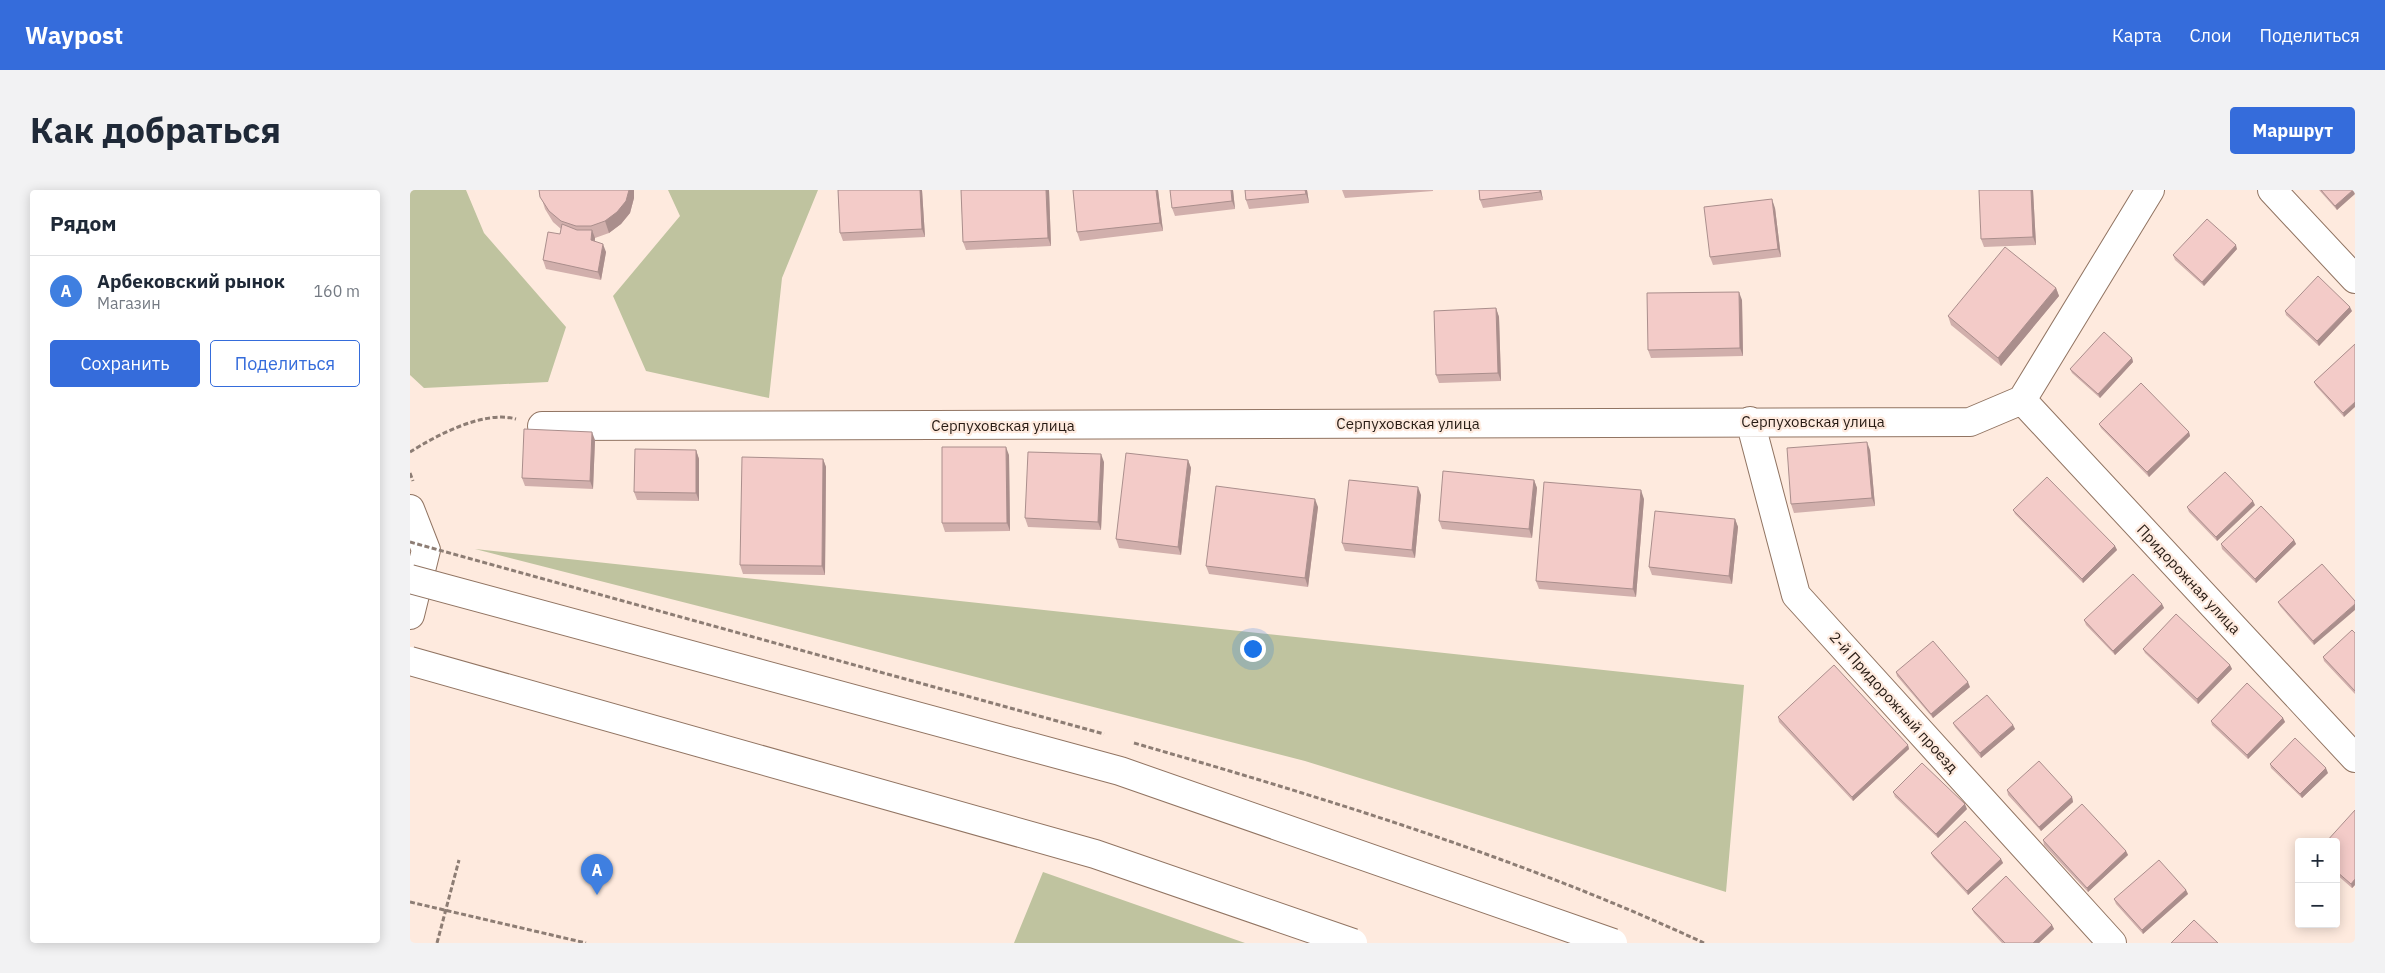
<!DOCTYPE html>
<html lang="ru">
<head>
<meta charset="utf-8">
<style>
	body { margin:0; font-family:"IBM Plex Sans",sans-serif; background:#f2f2f3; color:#1f2937 }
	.controls { position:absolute; right:15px; bottom:15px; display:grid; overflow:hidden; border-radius:5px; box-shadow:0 2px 12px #0003 }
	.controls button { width:45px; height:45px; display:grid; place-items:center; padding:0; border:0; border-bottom:1px solid #e0e1e3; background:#fff; color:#1f2937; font:25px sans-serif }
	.you { position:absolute; left:842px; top:458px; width:18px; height:18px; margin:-12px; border:4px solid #fff; border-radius:50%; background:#1a73e8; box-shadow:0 0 0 8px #1a73e833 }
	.badge { display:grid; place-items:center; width:32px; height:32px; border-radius:50%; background:#356cdb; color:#fff; font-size:16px; font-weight:700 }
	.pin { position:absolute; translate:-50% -41px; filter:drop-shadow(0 1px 2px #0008) }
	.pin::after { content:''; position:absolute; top:26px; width:18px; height:15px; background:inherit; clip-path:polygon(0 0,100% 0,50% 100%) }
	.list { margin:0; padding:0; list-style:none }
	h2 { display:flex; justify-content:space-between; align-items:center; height:65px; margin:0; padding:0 20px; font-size:21px }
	h2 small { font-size:16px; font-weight:400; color:#747a83 }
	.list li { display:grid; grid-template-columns:32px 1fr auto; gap:15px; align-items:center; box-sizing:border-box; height:70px; padding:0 20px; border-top:1px solid #e0e1e3 }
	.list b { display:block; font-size:19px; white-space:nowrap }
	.list p { margin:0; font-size:16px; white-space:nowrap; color:#747a83 }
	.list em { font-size:16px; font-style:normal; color:#747a83 }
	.actions { display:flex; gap:10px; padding:15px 20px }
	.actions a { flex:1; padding:11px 0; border:1px solid #356cdb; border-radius:5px; text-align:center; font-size:18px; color:#356cdb }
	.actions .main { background:#356cdb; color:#fff }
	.map { position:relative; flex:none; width:1945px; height:753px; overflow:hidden; border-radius:5px }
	header { display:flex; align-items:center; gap:30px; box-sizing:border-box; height:70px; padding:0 25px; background:#356cdb; color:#fff }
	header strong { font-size:24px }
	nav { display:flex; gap:28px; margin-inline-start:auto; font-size:18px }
	.intro { display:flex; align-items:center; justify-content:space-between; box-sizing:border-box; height:120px; padding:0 30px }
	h1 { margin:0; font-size:35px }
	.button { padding:12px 22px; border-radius:5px; background:#356cdb; color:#fff; font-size:18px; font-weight:700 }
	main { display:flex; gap:30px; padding:0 30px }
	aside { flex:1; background:#fff; border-radius:5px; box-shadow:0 2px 12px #0003 }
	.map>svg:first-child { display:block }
	.forest { fill:#bfc39f }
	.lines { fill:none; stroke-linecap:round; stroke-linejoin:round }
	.minor-casing { stroke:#917462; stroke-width:30 }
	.primary-casing { stroke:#917462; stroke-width:30 }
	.path { stroke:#8d7d74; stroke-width:3; stroke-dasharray:5 2.5; stroke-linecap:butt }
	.minor { stroke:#fff; stroke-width:28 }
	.primary { stroke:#fff; stroke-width:28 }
	.primary-bridge-casing { stroke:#917462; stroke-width:30; stroke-linecap:butt }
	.path-bridge { stroke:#8d7d74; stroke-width:3; stroke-dasharray:5 2.5; stroke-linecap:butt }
	.primary-bridge { stroke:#fff; stroke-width:28 }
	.wall { fill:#d1afac }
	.shaded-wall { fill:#aa8e8c }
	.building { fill:#f3cbc8; stroke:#aa8e8c }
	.labels { text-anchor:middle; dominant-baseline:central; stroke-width:4.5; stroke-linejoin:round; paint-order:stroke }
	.street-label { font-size:15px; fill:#271b14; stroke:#feeade }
</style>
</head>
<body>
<header>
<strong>Waypost</strong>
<nav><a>Карта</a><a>Слои</a><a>Поделиться</a></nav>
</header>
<div class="intro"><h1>Как добраться</h1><a class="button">Маршрут</a></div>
<main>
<aside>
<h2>Рядом<small></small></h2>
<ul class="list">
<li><span class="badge" style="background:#3f7fe0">A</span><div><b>Арбековский рынок</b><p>Магазин</p></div><em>160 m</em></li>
</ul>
<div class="actions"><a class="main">Сохранить</a><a>Поделиться</a></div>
</aside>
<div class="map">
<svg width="1945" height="753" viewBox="0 0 1945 753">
	<rect width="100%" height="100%" fill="#feeade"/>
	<path class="forest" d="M0,0H56L74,43L156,137L138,192L14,198L0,185Z
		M258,0H408L372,88L359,208L236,181L203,106L270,26Z
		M65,359L1334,495L1316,702L895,571Z
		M633,682L835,753H604Z"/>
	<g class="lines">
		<g class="minor-casing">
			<path id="minor" d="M1862,0L1945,89
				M1612,210L1945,568
				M1340,231L1386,405L1702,753
				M132,236L1560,232L1612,210L1740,0"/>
		</g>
		<g class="primary-casing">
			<path id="primary" d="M0,319L16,360L0,425"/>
		</g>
		<path class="path" d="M0,262C27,245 74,220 106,229
			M0,283L3,291
			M0,712L176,753
			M27,753L49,670"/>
		<use href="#minor" class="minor"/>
		<use href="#primary" class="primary"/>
		<g class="primary-bridge-casing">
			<path id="primary-bridge" d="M0,389L710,581L1203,753
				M0,471L685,664L943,753"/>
		</g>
		<path class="path-bridge" d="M0,352L694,544
			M724,553C918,609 1111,668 1294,753"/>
		<use href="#primary-bridge" class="primary-bridge"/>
	</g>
	<path class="wall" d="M129,0H224V8L220,23L211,34L199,43L185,48V51L196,62L191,90L136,79L133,70L150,44L151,39L143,32L135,19Z
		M428,0H512L515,47L433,51L430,43Z
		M551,0H639L641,56L556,60L553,52Z
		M663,0H748L753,41L670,51L667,42Z
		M823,0L825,19L765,26L762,18Z
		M835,0H897L899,13L839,19L836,10Z
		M932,0H1023V1L935,8Z
		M1069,0H1131L1133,10L1073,18L1070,10Z
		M1623,0L1626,55L1574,57L1571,49Z
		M1909,0H1945L1927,20Z
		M1365,18L1371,67L1303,75L1300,67Z
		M1827,59L1794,96L1765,70L1763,65Z
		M1646,98L1649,106L1591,176L1541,135L1538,126Z
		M1332,110L1333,166L1241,168L1238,160Z
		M1086,118L1089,127L1091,191L1029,193L1026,185Z
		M1875,121H1942L1909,156L1876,125Z
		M1945,154L1934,227L1906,196L1904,192Z
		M1722,168L1723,172L1690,208L1662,183L1660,179Z
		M1689,234L1779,242L1780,246L1739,287L1691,238Z
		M185,250L183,299L115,296L112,288Z
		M286,260L289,269V311L227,310L224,302Z
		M1460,260L1465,316L1384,323L1381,314Z
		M599,265L600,341L535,342L532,333Z
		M413,269L416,277L415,385L333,384L330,375Z
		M778,270L781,278L771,365L709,358L706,349Z
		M694,272L691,340L618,337L615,328Z
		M1124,290L1127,298L1122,348L1032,339L1029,331Z
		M1011,305L1005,368L935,361L932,353Z
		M1234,309L1226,407L1129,399L1126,391Z
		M1845,315L1807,351L1779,322L1777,317Z
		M908,317L898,397L799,384L796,376Z
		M1603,320L1705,356L1707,360L1673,393L1605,324Z
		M1325,329L1328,337L1322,394L1242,385L1239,377Z
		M1884,350L1886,354L1846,393L1812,359L1811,354Z
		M1912,374L1904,455L1870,416L1868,412Z
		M1752,414L1754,418L1705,465L1676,435L1674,430Z
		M1945,443V504L1914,471L1913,467Z
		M1733,459L1820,475L1822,479L1788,514L1735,463Z
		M1486,482L1560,497L1523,528L1487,486Z
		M1368,527L1498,555L1499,559L1443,611L1369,532Z
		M1873,528L1875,532L1838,569L1802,535L1801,531Z
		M1543,533L1603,535L1605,539L1571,568L1545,537Z
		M1860,574L1918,583L1892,608L1861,578Z
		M1597,600L1662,607L1663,612L1631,641L1598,605Z
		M1483,602L1557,619L1528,648L1485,607Z
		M1945,620V695L1942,698L1926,684V652Z
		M1633,650L1716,661L1718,665L1678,702L1634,655Z
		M1521,663L1591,669L1593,673L1558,705L1523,667Z
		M1776,700L1778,704L1733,744L1706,714L1704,709Z
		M1562,719L1642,735L1644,739L1629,753H1592L1564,723Z"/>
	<path class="shaded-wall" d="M219,0H224V8L220,23L211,34L199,43L195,31Z
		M510,0H512L515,47L512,39Z
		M636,0H639L641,56L638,48Z
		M746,0H748L753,41L750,33Z
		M821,0H823L825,19L822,11Z
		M895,0H897L899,13L896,4Z
		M1130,0H1131L1133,10L1130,2Z
		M1621,0H1623L1626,55L1623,47Z
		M1943,0H1945V4L1927,20L1925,16Z
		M1362,9L1365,18L1371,67L1368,59Z
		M182,40L185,48L184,59L181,50Z
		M193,54L196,62L191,90L188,82Z
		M1826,55L1827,59L1794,96L1792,92Z
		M1646,98L1649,106L1591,176L1588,168Z
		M1329,102L1332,110L1333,166L1330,158Z
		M1940,117L1942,121L1909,156L1907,151Z
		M1086,118L1089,127L1091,191L1088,183Z
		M1722,168L1723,172L1690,208L1688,204Z
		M1945,212V217L1934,227L1933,223Z
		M182,242L185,250L183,299L180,291Z
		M1779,242L1780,246L1739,287L1737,282Z
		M1457,252L1460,260L1465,316L1462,308Z
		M596,257L599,265L600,341L597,333Z
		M286,260L289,269V311L286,303Z
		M691,264L694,272L691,340L688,332Z
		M413,269L416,277L415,385L412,376Z
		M778,270L781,278L771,365L768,357Z
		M1124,290L1127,298L1122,348L1119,339Z
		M1008,297L1011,305L1005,368L1002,360Z
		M1231,300L1234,309L1226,407L1223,399Z
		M905,309L908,317L898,397L895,388Z
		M1843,311L1845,315L1807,351L1806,347Z
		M1325,329L1328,337L1322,394L1319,386Z
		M1884,350L1886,354L1846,393L1845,389Z
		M1705,356L1707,360L1673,393L1672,389Z
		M1752,414L1754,418L1705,465L1703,461Z
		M1945,414V420L1904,455L1903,451Z
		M1820,475L1822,479L1788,514L1787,509Z
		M1558,492L1560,497L1523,528L1521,524Z
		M1873,528L1875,532L1838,569L1837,565Z
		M1603,535L1605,539L1571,568L1570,563Z
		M1498,555L1499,559L1443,611L1442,607Z
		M1916,578L1918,583L1892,608L1890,604Z
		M1662,607L1663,612L1631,641L1629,637Z
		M1555,614L1557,619L1528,648L1526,644Z
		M1716,661L1718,665L1678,702L1677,698Z
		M1591,669L1593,673L1558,705L1557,701Z
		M1945,689V695L1942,698L1941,694Z
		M1776,700L1778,704L1733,744L1732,740Z
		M1642,735L1644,739L1629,753H1623Z"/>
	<path class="building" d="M129,0H219L216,11L207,22L195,31L181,36H166L151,31L139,21L130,7Z
		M428,0H510L512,39L430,43Z
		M551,0H636L638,48L553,52Z
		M663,0H746L750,33L667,42Z
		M760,0H821L822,11L762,18Z
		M835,0H895L896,4L836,10Z
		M1069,0H1130V2L1070,10Z
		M1569,0H1621L1623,47L1571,49Z
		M1911,0H1943L1925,16Z
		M1362,9L1368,59L1300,67L1294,17Z
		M1797,29L1826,55L1792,92L1763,65Z
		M152,34L167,40H182L181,50L193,54L188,82L133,70L138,42L150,44Z
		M1595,57L1646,98L1588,168L1538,126Z
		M1908,86L1940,117L1907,151L1875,121Z
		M1329,102L1330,158L1238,160L1237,103Z
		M1086,118L1088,183L1026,185L1024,121Z
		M1694,142L1722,168L1688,204L1660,179Z
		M1945,154V212L1933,223L1904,192Z
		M1731,193L1779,242L1737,282L1689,234Z
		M114,239L182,242L180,291L112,288Z
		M1457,252L1462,308L1381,314L1377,258Z
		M532,257H596L597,333H532Z
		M225,259L286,260V303L224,302Z
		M618,262L691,264L688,332L615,328Z
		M716,263L778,270L768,357L706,349Z
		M332,267L413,269L412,376L330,375Z
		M1033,281L1124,290L1119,339L1029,331Z
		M1815,282L1843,311L1806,347L1777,317Z
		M1637,287L1705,356L1672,389L1603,320Z
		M939,290L1008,297L1002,360L932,353Z
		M1134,292L1231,300L1223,399L1126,391Z
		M806,296L905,309L895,388L796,376Z
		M1851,316L1884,350L1845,389L1811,354Z
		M1245,321L1325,329L1319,386L1239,377Z
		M1912,374L1945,411V414L1903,451L1868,412Z
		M1723,384L1752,414L1703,461L1674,430Z
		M1766,424L1820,475L1787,509L1733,459Z
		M1942,440L1945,443V501L1913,467Z
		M1523,451L1558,492L1521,524L1486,482Z
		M1424,475L1498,555L1442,607L1368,527Z
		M1837,493L1873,528L1837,565L1801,531Z
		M1577,505L1603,535L1570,563L1543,533Z
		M1885,548L1916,578L1890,604L1860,574Z
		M1629,571L1662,607L1629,637L1597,600Z
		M1512,573L1555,614L1526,644L1483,602Z
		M1672,614L1716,661L1677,698L1633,650Z
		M1945,620V689L1941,694L1926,681V652H1916Z
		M1555,631L1591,669L1557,701L1521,663Z
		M1749,670L1776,700L1732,740L1704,709Z
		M1596,686L1642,735L1623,753H1595L1562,719Z
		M1784,730L1808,753H1761Z"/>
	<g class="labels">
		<g class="street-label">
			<text x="1403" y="231">Серпуховская улица</text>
			<text x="998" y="233">Серпуховская улица</text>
			<text x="593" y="235">Серпуховская улица</text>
			<text transform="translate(1779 389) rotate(47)">Придорожная улица</text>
			<text transform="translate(1484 512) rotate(48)">2-й Придорожный проезд</text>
		</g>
	</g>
</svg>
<div class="controls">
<button>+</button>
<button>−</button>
</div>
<div class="you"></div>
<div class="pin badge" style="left:187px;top:705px;background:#3f7fe0">A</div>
</div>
</main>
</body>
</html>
